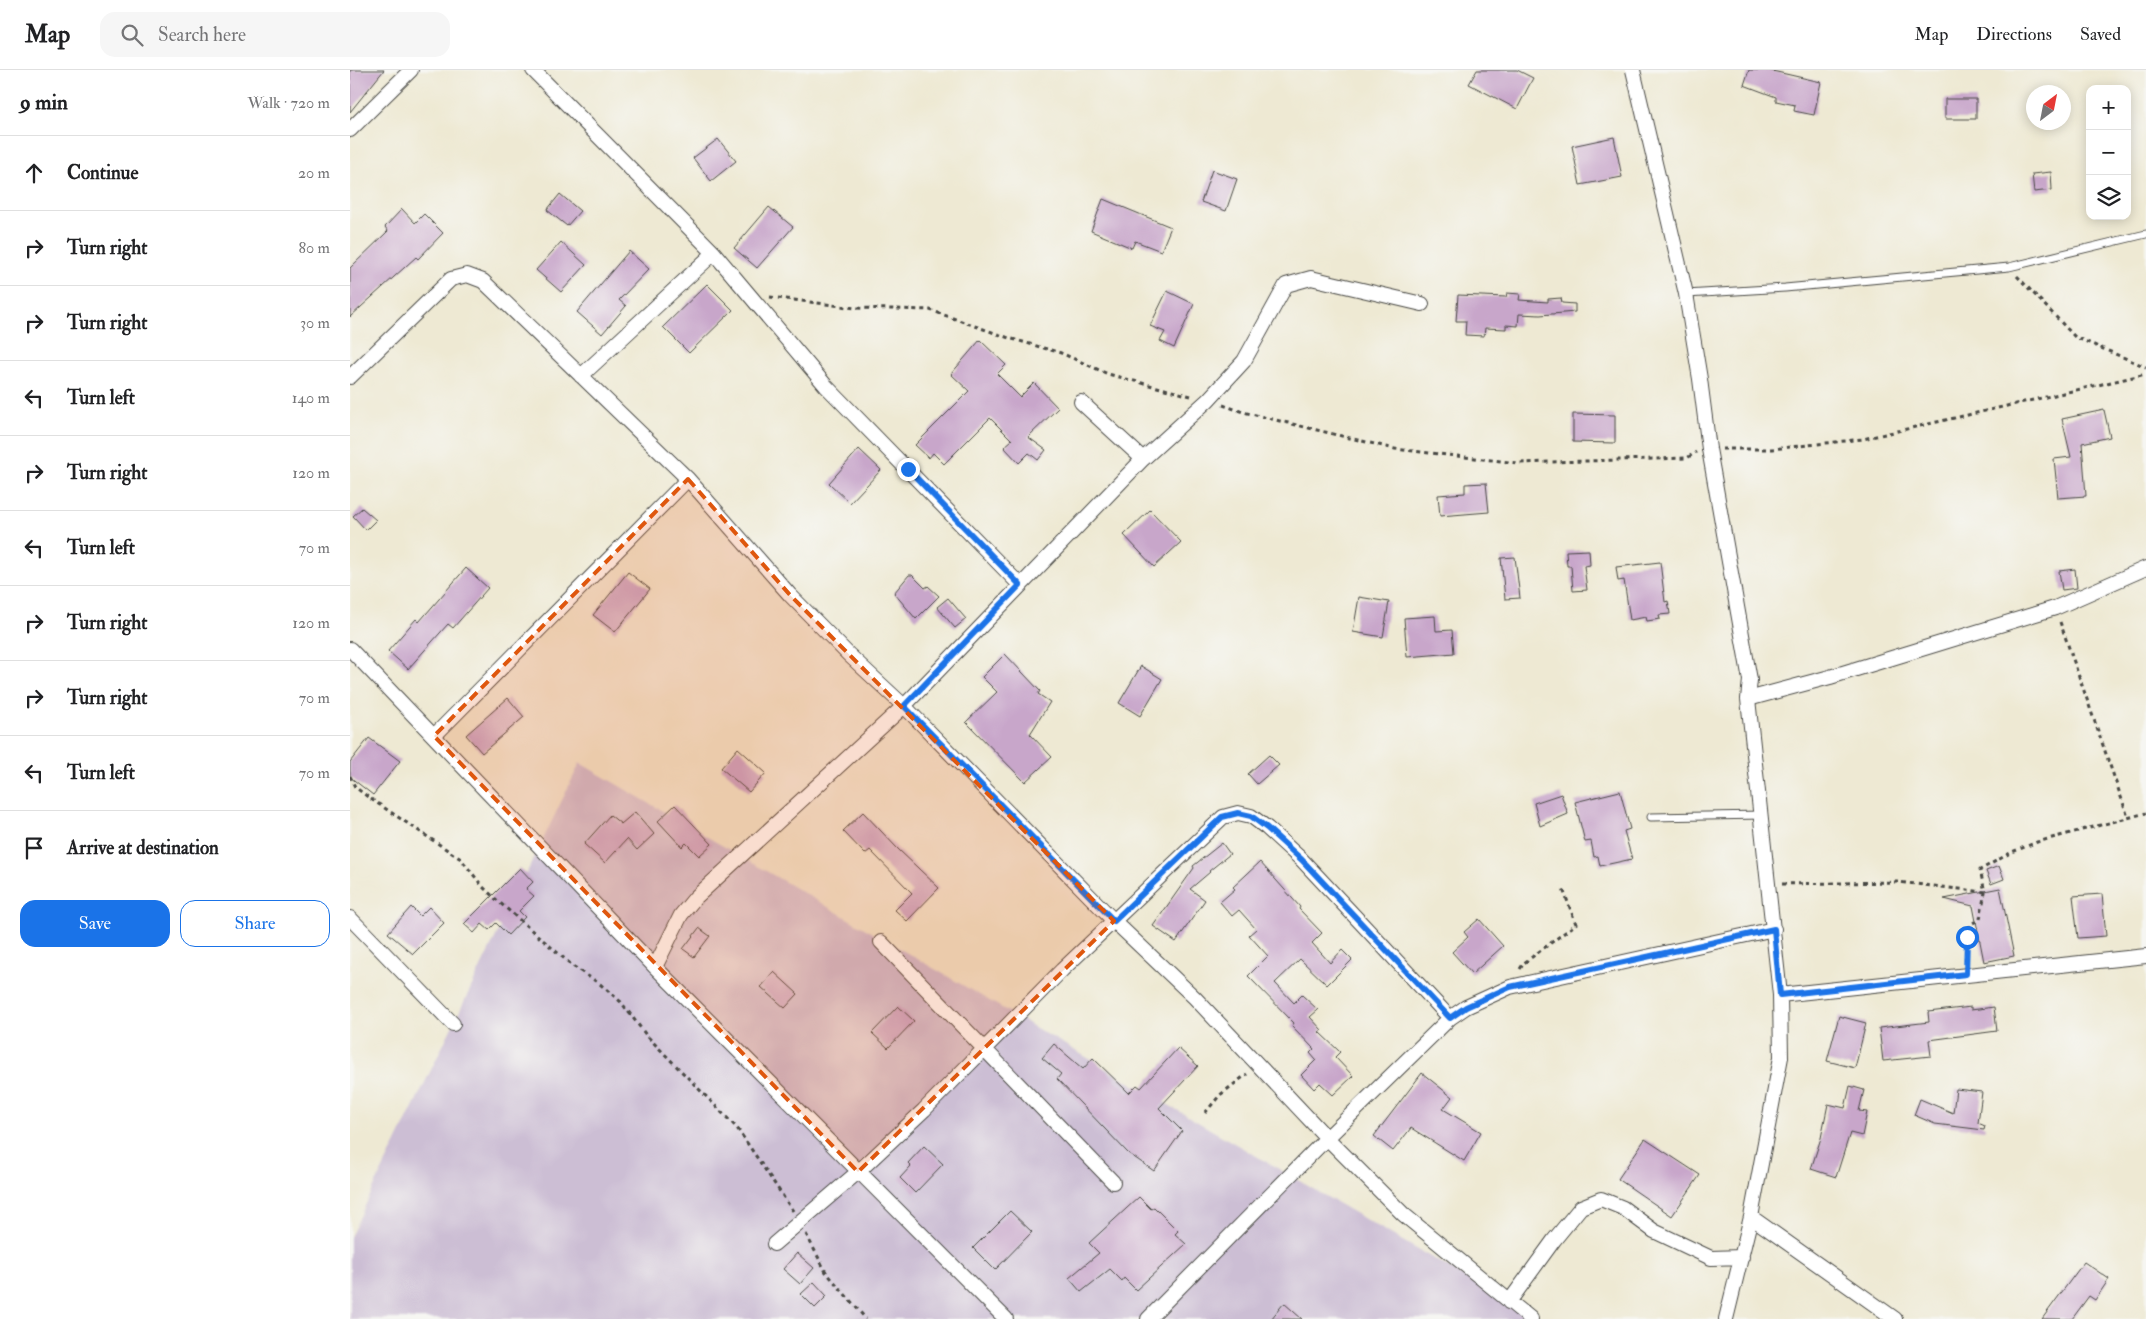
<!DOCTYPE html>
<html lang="en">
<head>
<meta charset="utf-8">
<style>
	body { margin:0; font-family:"IM FELL Double Pica",serif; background:#f6f6f6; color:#202124 }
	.controls { position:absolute; right:15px; top:15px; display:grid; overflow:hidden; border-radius:10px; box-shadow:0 2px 12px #0003 }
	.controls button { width:45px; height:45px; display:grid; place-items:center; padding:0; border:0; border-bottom:1px solid #e0e0e0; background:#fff; color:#202124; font:25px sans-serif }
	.compass { position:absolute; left:1676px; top:15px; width:45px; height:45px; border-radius:50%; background:#fff; box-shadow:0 2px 12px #0003; rotate:32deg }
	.stop { position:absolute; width:15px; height:15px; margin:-11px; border:4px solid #1a73e8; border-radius:50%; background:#fff }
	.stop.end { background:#1a73e8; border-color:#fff; box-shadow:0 1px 5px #0008 }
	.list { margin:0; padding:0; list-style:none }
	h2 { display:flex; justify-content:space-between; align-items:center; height:65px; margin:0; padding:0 20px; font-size:21px }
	h2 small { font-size:16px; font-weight:400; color:#757577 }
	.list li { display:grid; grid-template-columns:32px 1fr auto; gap:15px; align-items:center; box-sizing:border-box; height:75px; padding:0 20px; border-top:1px solid #e0e0e0 }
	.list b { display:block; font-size:19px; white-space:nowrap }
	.list em { font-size:16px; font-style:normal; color:#757577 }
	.actions { display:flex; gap:10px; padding:15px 20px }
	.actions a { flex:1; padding:11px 0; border:1px solid #1a73e8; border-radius:15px; text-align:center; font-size:18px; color:#1a73e8 }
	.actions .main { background:#1a73e8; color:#fff }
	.icon { flex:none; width:28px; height:28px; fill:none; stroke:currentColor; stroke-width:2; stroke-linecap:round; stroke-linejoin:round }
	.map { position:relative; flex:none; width:1796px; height:1249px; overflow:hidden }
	header { display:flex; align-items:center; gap:30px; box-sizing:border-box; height:70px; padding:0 25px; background:#fff; border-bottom:1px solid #e0e0e0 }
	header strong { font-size:24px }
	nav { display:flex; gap:28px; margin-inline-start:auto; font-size:18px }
	.search { width:350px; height:45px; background:#f6f6f6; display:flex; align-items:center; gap:12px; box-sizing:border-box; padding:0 18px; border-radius:15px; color:#757577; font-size:19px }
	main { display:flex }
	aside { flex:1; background:#fff }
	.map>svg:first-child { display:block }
	.industrial { fill:#ccbed4 }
	.building { fill:#c8a6ca }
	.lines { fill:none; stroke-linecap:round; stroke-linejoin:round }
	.service-casing { stroke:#484844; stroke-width:9 }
	.minor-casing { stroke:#484844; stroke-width:16 }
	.path { stroke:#484844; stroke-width:3; stroke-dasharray:4 4; stroke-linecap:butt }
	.service { stroke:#fff; stroke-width:7 }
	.minor { stroke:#fff; stroke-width:14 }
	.route { stroke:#1a73e8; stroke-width:6 }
	.marked { fill:#df570e; fill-opacity:0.2; stroke:#df570e; stroke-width:4; stroke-dasharray:10 6; stroke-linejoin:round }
</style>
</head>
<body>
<header>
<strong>Map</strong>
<div class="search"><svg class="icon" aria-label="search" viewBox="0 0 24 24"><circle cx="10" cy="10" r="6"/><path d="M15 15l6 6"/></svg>Search here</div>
<nav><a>Map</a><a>Directions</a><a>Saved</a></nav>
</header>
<main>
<aside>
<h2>9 min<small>Walk · 720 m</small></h2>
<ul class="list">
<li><svg class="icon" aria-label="ahead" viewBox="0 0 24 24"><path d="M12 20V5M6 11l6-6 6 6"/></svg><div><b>Continue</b></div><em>20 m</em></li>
<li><svg class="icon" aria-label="right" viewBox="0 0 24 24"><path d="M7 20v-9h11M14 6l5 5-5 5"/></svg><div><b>Turn right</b></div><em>80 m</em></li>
<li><svg class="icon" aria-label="right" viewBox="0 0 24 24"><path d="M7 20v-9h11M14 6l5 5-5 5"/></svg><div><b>Turn right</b></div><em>30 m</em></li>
<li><svg class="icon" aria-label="left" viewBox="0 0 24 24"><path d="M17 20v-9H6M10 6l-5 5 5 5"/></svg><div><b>Turn left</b></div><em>140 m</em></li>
<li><svg class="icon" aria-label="right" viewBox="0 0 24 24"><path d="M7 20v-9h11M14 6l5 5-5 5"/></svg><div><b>Turn right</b></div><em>120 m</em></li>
<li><svg class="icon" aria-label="left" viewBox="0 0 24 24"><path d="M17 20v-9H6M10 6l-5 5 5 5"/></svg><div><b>Turn left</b></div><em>70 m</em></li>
<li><svg class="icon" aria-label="right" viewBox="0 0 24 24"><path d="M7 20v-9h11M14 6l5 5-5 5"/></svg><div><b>Turn right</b></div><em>120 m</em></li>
<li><svg class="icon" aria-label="right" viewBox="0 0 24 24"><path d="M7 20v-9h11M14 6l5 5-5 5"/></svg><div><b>Turn right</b></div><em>70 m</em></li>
<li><svg class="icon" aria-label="left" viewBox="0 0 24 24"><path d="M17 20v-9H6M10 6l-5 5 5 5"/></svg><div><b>Turn left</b></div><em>70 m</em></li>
<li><svg class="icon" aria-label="arrive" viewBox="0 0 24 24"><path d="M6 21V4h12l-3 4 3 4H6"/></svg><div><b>Arrive at destination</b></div></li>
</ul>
<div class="actions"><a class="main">Save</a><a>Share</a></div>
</aside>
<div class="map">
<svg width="1796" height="1249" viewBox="0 0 1796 1249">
	<rect width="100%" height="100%" fill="#f6f6f2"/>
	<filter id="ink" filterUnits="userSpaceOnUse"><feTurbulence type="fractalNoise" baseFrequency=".02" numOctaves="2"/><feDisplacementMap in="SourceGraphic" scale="10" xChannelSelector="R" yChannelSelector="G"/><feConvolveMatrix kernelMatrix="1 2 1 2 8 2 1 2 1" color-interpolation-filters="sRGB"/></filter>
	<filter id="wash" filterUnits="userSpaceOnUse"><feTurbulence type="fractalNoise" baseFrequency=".0096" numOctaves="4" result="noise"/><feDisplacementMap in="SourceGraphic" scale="20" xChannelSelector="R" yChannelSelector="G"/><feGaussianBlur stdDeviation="1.12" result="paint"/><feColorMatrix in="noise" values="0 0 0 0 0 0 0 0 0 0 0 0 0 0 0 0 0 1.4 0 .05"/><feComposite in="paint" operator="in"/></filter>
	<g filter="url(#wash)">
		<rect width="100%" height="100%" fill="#eee9d3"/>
		<path class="industrial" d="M230,693L1187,1249H0V1167Z"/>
		<g id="blocks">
			<path class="building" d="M0,0H34L0,42Z
				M1127,0H1167L1183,8L1167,39L1119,14Z
				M1399,0H1418L1471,12L1464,45L1444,41L1445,35L1426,31V27L1394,15Z
				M1595,29H1626V49H1595Z
				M1264,67L1272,107L1230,115L1222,76Z
				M368,69L386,91L361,111L343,88Z
				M862,100L887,109L876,141L851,132Z
				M1701,102L1702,120L1684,122L1682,104Z
				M210,124L230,141L217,156L197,140Z
				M753,129L821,157L811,181L785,171L782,178L741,161Z
				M419,137L443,157L407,198L384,178Z
				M52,139L65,153L74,144L93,163L68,189L66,187L0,247V198L38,161L35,157Z
				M211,172L236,195L211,222L186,200Z
				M279,181L299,199L269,230L276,236L252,264L227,242Z
				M357,214L383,240L339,283L313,257Z
				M817,221L844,234L824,278L810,271L815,262L800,256Z
				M1157,223L1170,224L1169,230L1198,232V229L1211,228L1212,233L1225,234V242L1190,245L1169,244L1168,256L1156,255V259L1135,258L1134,266L1115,265L1116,251H1106L1108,225L1156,227Z
				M630,270L656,295L647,304L670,327L684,313L708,338L678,367L696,380L688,390L679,383L669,393L654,377L662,370L640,348L594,394L583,383L579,388L565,375L619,321L601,304Z
				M1754,340L1760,367L1732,373L1736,426L1708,428L1704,389L1721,387L1712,349Z
				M1223,344L1265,345V373L1223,372Z
				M509,379L531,400L500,433L479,413Z
				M1136,413L1139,442L1090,446L1088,425L1115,423V414Z
				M12,438L26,450L16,460L3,446Z
				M800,440L831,472L804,497L774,465Z
				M1239,480L1240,495L1234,496L1237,520L1223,521L1221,496H1217L1216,481Z
				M1165,487L1170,528L1155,529L1151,488Z
				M1310,492L1315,532L1318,531L1320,544L1309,545L1310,549L1297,551L1296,547L1280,550L1274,510L1268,511L1266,497Z
				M116,498L138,518L103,558L98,554L58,599L38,581L66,549L69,552Z
				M1725,499L1727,518L1712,520L1709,501Z
				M278,502L300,519L265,562L243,545Z
				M559,505H562L575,518L578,516L589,526L566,549L544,523Z
				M1009,527L1039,532L1033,567L1003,562Z
				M598,528L616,549L605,558L587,537Z
				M1085,546L1086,561L1102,560L1104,583L1057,587L1054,548Z
				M655,584L690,621L688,624L700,632L680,664L702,687L675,712L616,652L647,622L632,607Z
				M791,596L812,609L790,646L769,633Z
				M158,628L174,647L132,683L116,665Z
				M19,668L50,691L23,725L0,707V692Z
				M388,678L416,703L399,722L371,698Z
				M919,685L929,695L907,714L898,704Z
				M1270,721L1280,759L1274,761L1282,789L1250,796L1248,786L1244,787L1241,771L1235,772L1225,732Z
				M1211,724L1218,744L1190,756L1184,733Z
				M325,735L362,774L349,786L336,773L332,777L308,751Z
				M285,742L304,764L287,780L277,769L255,793L234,774L260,745L271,754Z
				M513,742L548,779L589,818L557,851L545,840L562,823L520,780L515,784L493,761Z
				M872,773L880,784L859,801L860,802L840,819L855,830L826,872L803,856L844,798L843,796Z
				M910,792L950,837L949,839L972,863L962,873L980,893L992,880L1002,890L977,915L950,889L925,913L944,933L952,925L968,940L960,947L972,960L969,962L990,982L985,987L1003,1006L983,1025L970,1013L964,1019L951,1005L966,990L960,983L964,979L942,956L944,953L898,906L918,886L899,865L906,859L889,840L882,846L870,832L885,819L883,817Z
				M1649,796L1654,809L1641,814L1636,801Z
				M170,798L183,812L176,819L184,826L169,841L175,847L158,865L146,853L139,860L132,854L124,863L114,854Z
				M1650,818L1664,886L1634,892L1623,836L1594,829Z
				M1752,824L1756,866L1728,868L1723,826Z
				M61,837L70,846L79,837L94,853L63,884L38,863Z
				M1129,849L1153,876L1122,904L1102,882L1118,867L1114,862Z
				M349,858L360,866L344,887L333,879Z
				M424,902L448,924L435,938L411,917Z
				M548,936L564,951L538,978L522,963Z
				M1621,937V940L1644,937L1647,961L1579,970L1581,986L1533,991L1529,958L1579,952L1578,942Z
				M1489,946L1516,953L1505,998L1477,991Z
				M704,974L733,999L743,988L779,1023L787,1015L791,1018L828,978L848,996L809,1038L832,1061L804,1101L778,1083L707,1009L711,1004L692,988Z
				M1072,1003L1102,1027L1093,1039L1131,1062L1114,1091L1061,1058L1043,1081L1024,1066Z
				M1500,1016L1514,1020L1509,1041L1517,1042L1512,1066L1500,1063L1486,1107L1461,1099L1471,1068L1478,1034L1495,1038Z
				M1606,1019L1632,1022L1628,1053L1635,1056L1634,1060L1585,1054L1564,1045L1570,1029L1603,1043Z
				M1295,1069L1350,1105L1322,1146L1268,1109Z
				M574,1076L593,1094L565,1123L550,1108L561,1096L558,1093Z
				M789,1127L801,1139L804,1137L828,1161L825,1164L836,1174L786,1220L774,1208L772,1211L760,1199L731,1222L719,1208L749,1183L739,1173Z
				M660,1141L682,1162L645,1200L623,1178Z
				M447,1183L464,1198L450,1214L433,1199Z
				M1734,1192L1759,1209L1745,1230L1739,1226L1722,1249H1692Z
				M464,1212L477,1226L465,1238L451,1224Z
				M934,1233L952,1249H921Z"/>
		</g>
	</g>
	<g filter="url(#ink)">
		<use href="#blocks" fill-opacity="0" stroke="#484844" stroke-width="1"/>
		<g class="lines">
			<g class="service-casing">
				<path id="service" d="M1336,224L1435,218L1659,197L1796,164
					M1301,747L1412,745"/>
			</g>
			<g class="minor-casing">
				<path id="minor" d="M183,0L364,183L476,316L670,515
					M1283,0L1336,224L1350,309L1359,379L1400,610L1398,629L1430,925L1431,987L1401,1147L1376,1249
					M0,60L61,0
					M231,306L364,183
					M0,307L101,209L117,205L133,211L338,409L440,525L498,584L554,636L764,851L845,928L977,1068L1053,1144L1181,1249
					M731,332L793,389
					M0,579L305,897L656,1249
					M1398,629L1480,607L1705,538L1796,498
					M84,666L338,409
					M0,848L103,954
					M531,872L763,1112
					M305,897L331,845L345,828L554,636L793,389L858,330L894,291L936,215L961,208L1072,234
					M1430,925L1796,886
					M1401,1147L1545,1249
					M424,1174L508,1102L574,1040L712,900L873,747L888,743L901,746L917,758L952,790L1100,948
					M1159,1232L1204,1170L1231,1137L1251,1129L1273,1138L1304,1161L1361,1188L1392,1187
					M798,1249L977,1068L1100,948L1116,937L1160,917L1424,859"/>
			</g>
			<path class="path" d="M1667,206L1725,267L1796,297
				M420,227L506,238L580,240L659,268L711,283L758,304L841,326
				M873,335L893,342L1045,379L1168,393L1337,388L1346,382
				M1372,379H1422L1513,369L1796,304
				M1710,552L1778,747
				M0,706L5,717L18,727L111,789L133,817L149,832L224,897L250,914L271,932L296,965L387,1058L443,1141
				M1432,814L1548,812L1635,822
				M1616,891L1617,867L1621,854L1630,849L1635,822L1630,800L1662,782L1687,772L1796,743
				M1170,899L1174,893L1226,854L1213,819
				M855,1043L870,1025L897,1004
				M456,1164L476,1202L516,1249"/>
			<use href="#service" class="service"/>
			<use href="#minor" class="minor"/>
		</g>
	</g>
	<g class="lines" filter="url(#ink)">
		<path class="route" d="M558,399L670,515L554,636L764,851L872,747L888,743L901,746L917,758L952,790L1100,948L1116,937L1160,917L1424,859L1430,925L1616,904L1617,867"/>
	</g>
	<path class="marked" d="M338,409L440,525L764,851L508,1102L84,666Z"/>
</svg>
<div class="controls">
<button>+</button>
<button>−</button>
<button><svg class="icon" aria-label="layers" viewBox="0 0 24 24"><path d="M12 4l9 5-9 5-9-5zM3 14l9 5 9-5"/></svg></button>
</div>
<svg class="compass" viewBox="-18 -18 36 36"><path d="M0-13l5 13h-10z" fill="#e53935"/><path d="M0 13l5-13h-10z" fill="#757577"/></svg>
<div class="stop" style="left:1617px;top:867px"></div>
<div class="stop end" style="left:558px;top:399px"></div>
</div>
</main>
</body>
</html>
